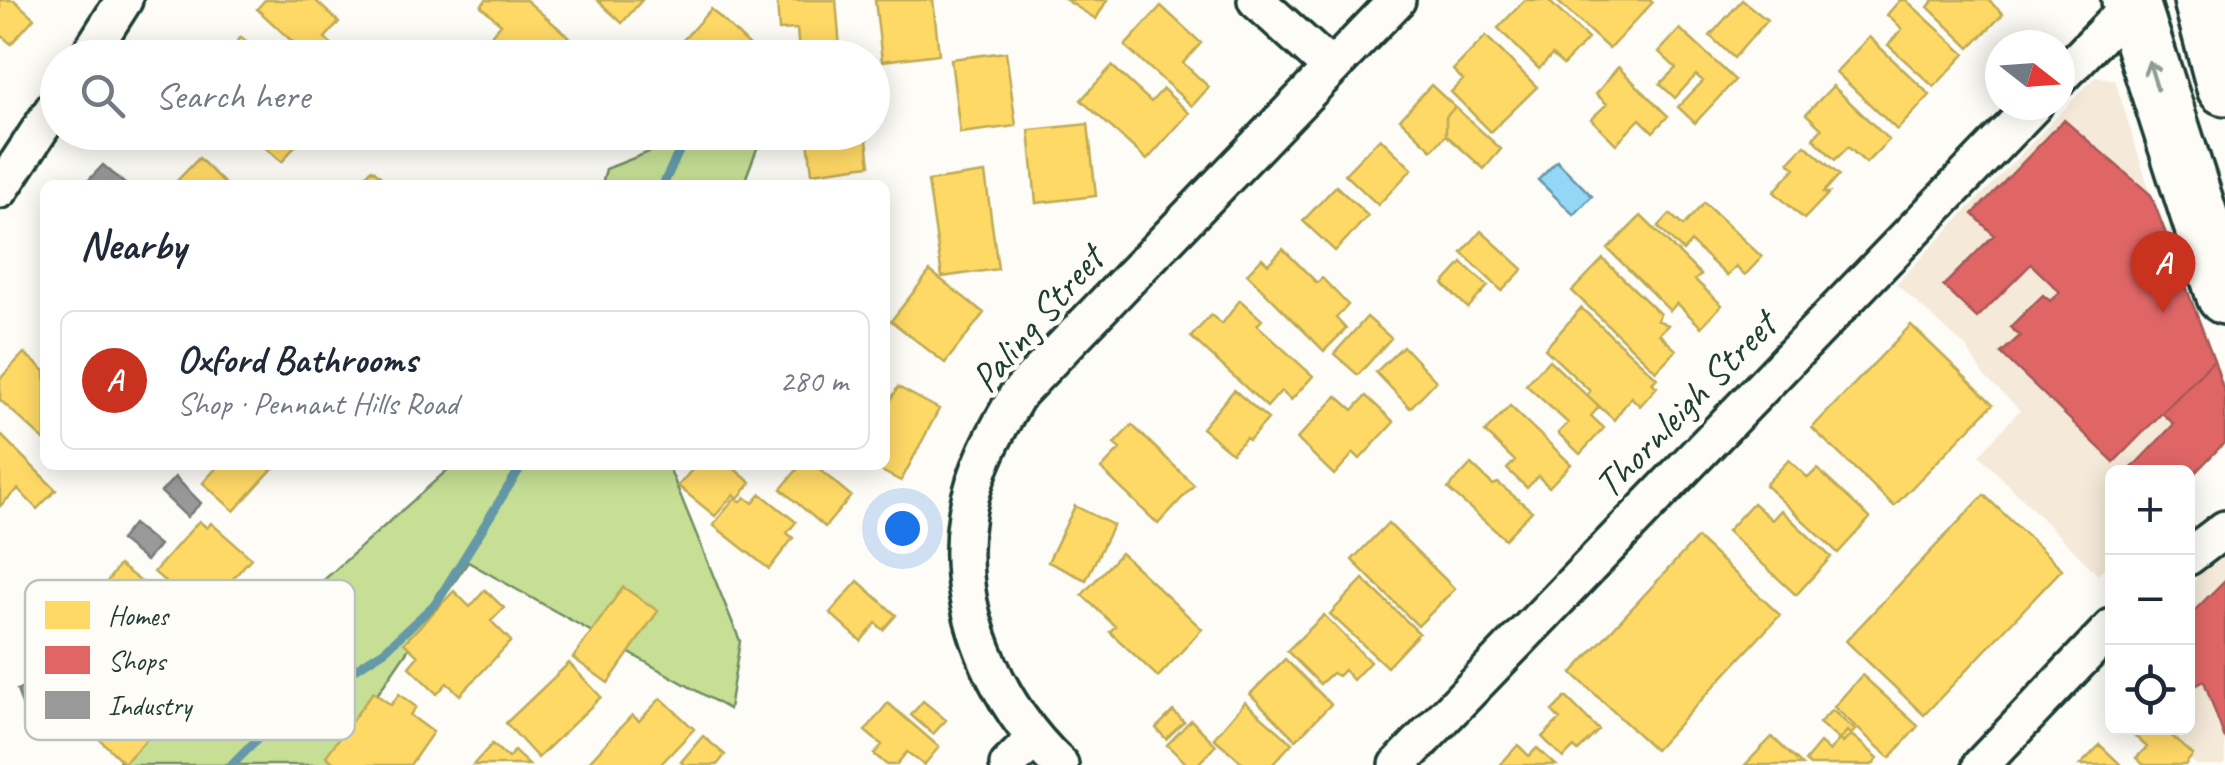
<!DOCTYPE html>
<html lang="en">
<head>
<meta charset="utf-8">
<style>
	body { margin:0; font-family:Caveat,sans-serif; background:#f2f2f3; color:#1f2937 }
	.controls { position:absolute; right:30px; bottom:30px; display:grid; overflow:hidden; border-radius:15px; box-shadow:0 5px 25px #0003 }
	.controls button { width:90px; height:90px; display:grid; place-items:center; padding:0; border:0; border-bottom:2px solid #e0e1e3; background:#fff; color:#1f2937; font:50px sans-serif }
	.compass { position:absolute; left:1985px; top:30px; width:90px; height:90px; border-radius:50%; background:#fff; box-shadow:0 5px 25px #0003; rotate:107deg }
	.you { position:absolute; left:902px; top:528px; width:35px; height:35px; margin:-25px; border:8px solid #fff; border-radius:50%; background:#1a73e8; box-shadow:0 0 0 15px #1a73e833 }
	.badge { display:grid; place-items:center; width:65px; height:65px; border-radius:50%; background:#c8321e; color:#fff; font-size:32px; font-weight:700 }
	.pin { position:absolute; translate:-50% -82px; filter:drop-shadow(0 2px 5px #0008) }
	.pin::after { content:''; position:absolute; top:52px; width:35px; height:30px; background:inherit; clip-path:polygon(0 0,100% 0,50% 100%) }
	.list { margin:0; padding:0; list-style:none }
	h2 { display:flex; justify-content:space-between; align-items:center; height:130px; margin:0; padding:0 40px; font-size:42px }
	h2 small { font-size:32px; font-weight:400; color:#747a83 }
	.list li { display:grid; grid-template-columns:65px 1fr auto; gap:30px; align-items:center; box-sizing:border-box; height:140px; margin:0 20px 20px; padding:0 20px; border:2px solid #e0e1e3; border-radius:15px }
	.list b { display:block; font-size:38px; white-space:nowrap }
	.list p { margin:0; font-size:32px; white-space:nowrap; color:#747a83 }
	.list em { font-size:32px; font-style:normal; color:#747a83 }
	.icon { flex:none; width:55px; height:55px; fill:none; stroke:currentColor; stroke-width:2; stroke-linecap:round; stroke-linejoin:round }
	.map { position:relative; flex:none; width:2225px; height:765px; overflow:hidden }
	.search { position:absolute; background:#fff; box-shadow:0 5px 25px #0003; left:40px; top:40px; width:850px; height:110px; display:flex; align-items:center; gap:25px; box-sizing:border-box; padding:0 35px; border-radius:55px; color:#747a83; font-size:38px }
	.panel { position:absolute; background:#fff; box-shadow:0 5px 25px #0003; left:40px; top:180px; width:850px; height:290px; border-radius:15px }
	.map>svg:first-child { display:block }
	.built { fill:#f5ead9 }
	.green { fill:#c6df95; stroke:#728e64; stroke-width:2.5 }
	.water { fill:#94d6f6; stroke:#6599a8; stroke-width:2.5 }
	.homes { fill:#ffd966; stroke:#bcaa57; stroke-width:2.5 }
	.shops { fill:#e06666; stroke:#a65a57; stroke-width:2.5 }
	.industry { fill:#999; stroke:#747d7b; stroke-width:2.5 }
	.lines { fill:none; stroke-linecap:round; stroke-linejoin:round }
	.stream { stroke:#6599a8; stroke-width:9 }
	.minor-casing { stroke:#1f3d34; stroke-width:42 }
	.trunk-casing { stroke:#1f3d34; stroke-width:62 }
	.minor { stroke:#fdfcf7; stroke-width:35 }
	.trunk { stroke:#fdfcf7; stroke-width:55 }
	.oneway { stroke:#8e9c96 }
	.labels { text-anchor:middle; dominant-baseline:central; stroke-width:10; stroke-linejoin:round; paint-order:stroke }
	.street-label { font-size:40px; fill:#1f3d34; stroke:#fdfcf7 }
	.key { fill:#fdfcf7; stroke:#bac3bc; stroke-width:2.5 }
	.key-label { font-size:28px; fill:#1f3d34 }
</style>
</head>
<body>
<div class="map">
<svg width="2225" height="765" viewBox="0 0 2225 765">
	<rect width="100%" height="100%" fill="#fdfcf7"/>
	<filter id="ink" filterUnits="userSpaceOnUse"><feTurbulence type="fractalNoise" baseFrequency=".01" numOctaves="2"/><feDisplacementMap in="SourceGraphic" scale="20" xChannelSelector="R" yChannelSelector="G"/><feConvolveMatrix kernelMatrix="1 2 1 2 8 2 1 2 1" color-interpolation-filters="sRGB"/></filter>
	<g filter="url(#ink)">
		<path class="built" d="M2096,76L2115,80L2151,195L2225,394V442L2188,480V472H2112V559L2098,575L1979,455L2020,410L1983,375L1967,348L1896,284Z
			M2225,553V765H2196L2158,728H2188V589L2214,557Z"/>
		<path class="green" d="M700,132L763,133L743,185H602L606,169Z
			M453,465H668L740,641L729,709L468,562L329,765H116Z"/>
		<path class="water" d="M1557,161L1592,196L1574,215L1538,180Z"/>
		<path class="homes" d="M0,0H14L34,18L11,44L0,34Z
			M265,0H315L339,22L325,38L344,56L310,58L257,9Z
			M486,0H526L570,38L553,58H509L488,39L501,24L481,6Z
			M597,0H642L622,23Z
			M777,0H836L840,49L799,53L797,29L779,30Z
			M875,0H933L939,54L882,61Z
			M1066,0H1107L1096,19Z
			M1525,0H1548L1588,39L1563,65L1552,55L1539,69L1498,28Z
			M1556,0H1651L1653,2L1609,49Z
			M1742,0L1767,20L1734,58L1710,36Z
			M1900,0H1906L1965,54L1934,87L1888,45L1902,29L1887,15Z
			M1934,0H1988L2003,14L1970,48L1928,7Z
			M1161,6L1201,43L1183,63L1209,87L1192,106L1125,46Z
			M711,9L751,47L741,58H667Z
			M1680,29L1735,80L1695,123L1678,107L1703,81L1696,75L1675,98L1660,84L1676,68L1659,52Z
			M1486,36L1537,87L1491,132L1451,92L1463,80L1453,70Z
			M241,37L261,54L258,58H224Z
			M1869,37L1930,95L1897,130L1836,72Z
			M1006,52L1016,126L960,133L951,59Z
			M1112,66L1151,102L1163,89L1189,113L1147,160L1081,100Z
			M1618,67L1668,116L1653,132L1640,119L1616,144L1591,119L1607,104L1596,94Z
			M1431,85L1455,107L1446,117V135L1432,150L1400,119Z
			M1833,86L1889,140L1866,163L1848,147L1835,160L1813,138L1822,129L1806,114Z
			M1455,107L1501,149L1484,169L1446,135V117Z
			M1088,124L1096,196L1036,203L1029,130Z
			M247,132H306L282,162Z
			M807,132H866L870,165L812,173Z
			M1380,138L1412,169L1378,205L1345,174Z
			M1805,145L1839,175L1823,193H1829L1804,219L1774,192L1795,168L1789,162Z
			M199,158L226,185H173Z
			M372,169L390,185H358Z
			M985,173L998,269L942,277L928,181Z
			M1336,186L1368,216L1335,251L1303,221Z
			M1704,203L1762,257L1745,275L1736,266L1727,276L1691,242L1683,251L1658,227L1670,214L1683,226Z
			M1641,216L1701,275L1695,280L1722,305L1701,327L1677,303L1670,311L1608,249Z
			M1481,231L1523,269L1502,291L1462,253Z
			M1283,249L1317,283L1322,278L1348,305L1336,318L1346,329L1324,351L1247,274L1262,258L1268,264Z
			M1603,259L1660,314L1657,320L1668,325L1659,334L1676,350L1656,371L1572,291Z
			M1462,263L1488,286L1468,308L1443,284Z
			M930,271L984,313L945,363L891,321Z
			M1240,300L1262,320L1257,325L1313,376L1291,400L1281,391L1267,407L1191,337L1211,315L1222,324Z
			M1581,308L1657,378L1652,383L1657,387L1640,406L1631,397L1614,420L1587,395L1590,391L1545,349Z
			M1367,317L1391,338L1358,375L1334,354Z
			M1911,325L1993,404L1894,506L1812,428Z
			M1403,346L1436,381L1410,408L1376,372Z
			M24,353L45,371V441L0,400V379Z
			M1549,360L1599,407L1591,416L1604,428L1580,454L1558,433L1568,423L1526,385Z
			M898,387L939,409L901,481L870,465H885V411Z
			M1234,390L1268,419L1249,440L1246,438L1232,453L1202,428Z
			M1337,396L1353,410L1366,396L1394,422L1360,459L1354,453L1334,475L1297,439Z
			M1510,406L1571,464L1549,487L1538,476L1527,488L1507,469L1515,461L1485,432Z
			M1132,425L1194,485L1158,524L1101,469L1120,449L1114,444Z
			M0,434L56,490L37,509L18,489L0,506Z
			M1789,460L1808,478L1817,469L1870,518L1838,553L1765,485Z
			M1471,464L1493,485L1498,483L1532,511L1505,539L1448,489Z
			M219,465H276L234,511L203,483Z
			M696,465H730L751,483L738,498L734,494L715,516L678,486Z
			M801,465H814L851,496L825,527L781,489Z
			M761,494L796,522L787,533L793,538L769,569L713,525L735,498L741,502L745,497L753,503Z
			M1984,495L2062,569L1924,715L1846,641Z
			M1753,503L1772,520L1781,510L1831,557L1796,595L1727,531Z
			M1075,506L1113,525L1086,580L1048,562Z
			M199,521L207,528L211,523L251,558L202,614L154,572Z
			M1388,523L1455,589L1418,626L1352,560Z
			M1697,538L1780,615L1655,750L1572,673Z
			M1121,553L1202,629L1158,677L1110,632L1115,626L1082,595Z
			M119,565L156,593L115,650L108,645L99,657L69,635Z
			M1363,579L1419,633L1387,667L1330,614Z
			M858,581L896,615L883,630L876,623L861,641L830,613Z
			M623,587L658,611L608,683L573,658Z
			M485,590L504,608L491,621L511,641L460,695L447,683L437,694L409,667L418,656L404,643L454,591L470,607Z
			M1324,615L1370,662L1353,680L1344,670L1338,676L1332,673L1320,684L1287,651Z
			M1285,659L1331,704L1296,740L1250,694Z
			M569,663L601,697L538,758L506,723Z
			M1862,675L1918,726L1890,758L1834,707Z
			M133,685L167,718L124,763L90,730Z
			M373,692L391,705L399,694L416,707L410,715L433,732L410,765H337L326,756Z
			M1566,697L1599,730L1578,751L1574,747L1563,758L1542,737L1560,719L1552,711Z
			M661,698L694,729L660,765H586L632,715L639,721Z
			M923,701L946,720L933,734L911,715Z
			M1245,702L1292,743L1272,765H1245L1214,738Z
			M888,703L939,747L924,765L907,752L896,765H887L874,754L882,745L865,731Z
			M1832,710L1855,730L1843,743L1819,723Z
			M1173,711L1184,722L1166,739L1156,728Z
			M1191,720L1216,745L1197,765H1188L1167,745Z
			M2132,728H2163L2193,755L2185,765H2144L2136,758L2147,747L2129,731Z
			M1847,731L1878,758L1872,765H1810L1805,761L1820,743L1829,751Z
			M703,736L725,755L717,765H684L681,762Z
			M1772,737L1802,765H1745Z
			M492,744L508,758L514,751L529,765H473Z
			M1518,745L1529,756L1537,748L1556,765H1500Z
			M2100,745L2121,765H2080Z"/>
		<path class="shops" d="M2064,120L2151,195L2214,360L2114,462L2001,353L2020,336L2010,327L2043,295L2050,301L2060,292L2031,264L1977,318L1943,286L1994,235L1973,214Z
			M2214,360L2225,394V442L2188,480V472H2128L2174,424L2162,413Z
			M2225,580V739L2204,681L2188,690V617Z"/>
		<path class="industry" d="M103,165L126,185H95L89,180Z
			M175,477L201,503L187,517L161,492Z
			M133,524L159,545L146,561L120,540Z
			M55,677L61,698L24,710L17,690Z"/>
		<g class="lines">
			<path class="stream" d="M663,185L682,145
				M232,765L277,719L385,650L436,603L522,465"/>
			<g class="minor-casing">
				<path id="minor" d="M1256,0L1331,68
					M87,58L124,0
					M2060,78L2131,4
					M0,190L58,102
					M2188,557L2225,529
					M1008,765L1033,740
					M1060,765C994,702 952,606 967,514C974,470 996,431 1018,394L1397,0
					M1398,765L2034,105
					M1981,765L2112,627"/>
			</g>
			<g class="trunk-casing">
				<path id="trunk" d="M2130,0L2225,296
					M2202,0L2225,87"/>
			</g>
			<use href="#minor" class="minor"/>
			<use href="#trunk" class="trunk"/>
		</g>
		<defs><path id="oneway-shaft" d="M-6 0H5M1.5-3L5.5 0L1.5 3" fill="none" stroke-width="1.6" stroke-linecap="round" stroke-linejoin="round" transform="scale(2.5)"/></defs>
		<use class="oneway" href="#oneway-shaft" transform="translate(2153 75) rotate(-107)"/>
	</g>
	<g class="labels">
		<g class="street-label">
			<text transform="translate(1037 319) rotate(-49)">Paling Street</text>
			<text transform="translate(1685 405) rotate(-46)">Thornleigh Street</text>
		</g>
	</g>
	<rect x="25" y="580" width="330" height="160" rx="15" class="key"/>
	<rect x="45" y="601" width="45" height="28" fill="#ffd966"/>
	<rect x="45" y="646" width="45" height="28" fill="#e06666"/>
	<rect x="45" y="691" width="45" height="28" fill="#999"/>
	<g class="key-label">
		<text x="108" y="625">Homes</text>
		<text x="108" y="670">Shops</text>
		<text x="108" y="715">Industry</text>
	</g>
</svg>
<div class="controls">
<button>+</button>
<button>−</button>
<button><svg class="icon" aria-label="locate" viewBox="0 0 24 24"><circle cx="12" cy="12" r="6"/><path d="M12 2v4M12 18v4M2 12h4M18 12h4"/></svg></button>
</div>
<svg class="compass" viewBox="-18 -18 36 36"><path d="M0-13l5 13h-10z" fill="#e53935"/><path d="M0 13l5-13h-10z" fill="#747a83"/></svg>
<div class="you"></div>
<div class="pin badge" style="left:2163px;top:313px">A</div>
<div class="search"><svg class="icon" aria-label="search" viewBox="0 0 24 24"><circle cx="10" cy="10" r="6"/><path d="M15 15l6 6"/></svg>Search here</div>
<section class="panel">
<h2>Nearby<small></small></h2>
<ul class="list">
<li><span class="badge">A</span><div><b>Oxford Bathrooms</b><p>Shop · Pennant Hills Road</p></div><em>280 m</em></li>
</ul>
</section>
</div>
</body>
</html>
